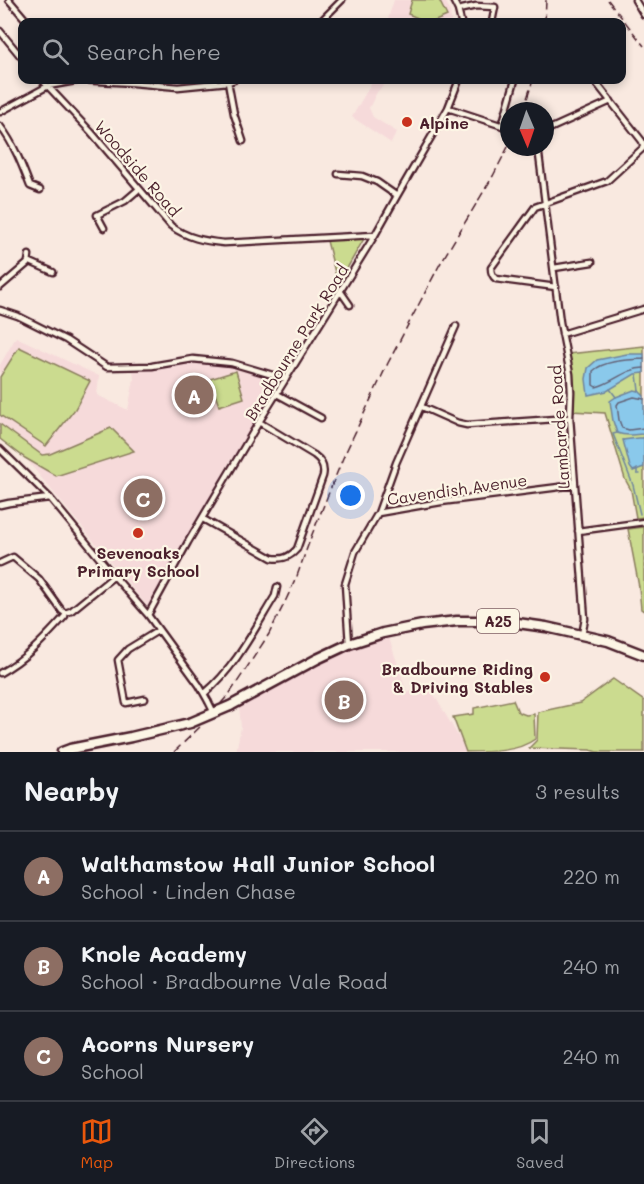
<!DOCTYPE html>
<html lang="en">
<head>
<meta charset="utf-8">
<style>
	body { margin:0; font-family:Mali,sans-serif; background:#242831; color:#f1f3f6 }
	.compass { position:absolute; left:500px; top:102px; width:54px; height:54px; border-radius:50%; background:#171b24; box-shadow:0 3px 9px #0003; rotate:178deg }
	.you { position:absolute; left:351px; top:496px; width:21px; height:21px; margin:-15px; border:4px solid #fff; border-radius:50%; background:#1a73e8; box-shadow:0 0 0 9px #1a73e833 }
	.badge { display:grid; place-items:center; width:39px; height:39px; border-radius:50%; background:#ea580c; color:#fff; font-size:20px; font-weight:700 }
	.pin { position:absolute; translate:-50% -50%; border:3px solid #fff; box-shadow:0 2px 6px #0006 }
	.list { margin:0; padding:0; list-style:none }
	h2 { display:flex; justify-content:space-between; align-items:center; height:78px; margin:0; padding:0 24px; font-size:26px }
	h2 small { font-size:20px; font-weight:400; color:#9ea1a6 }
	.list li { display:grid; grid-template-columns:39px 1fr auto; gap:18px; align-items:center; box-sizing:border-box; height:90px; padding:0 24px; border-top:2px solid #363941 }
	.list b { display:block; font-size:22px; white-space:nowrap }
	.list p { margin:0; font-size:20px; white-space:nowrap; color:#9ea1a6 }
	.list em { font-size:20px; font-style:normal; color:#9ea1a6 }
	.icon { flex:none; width:33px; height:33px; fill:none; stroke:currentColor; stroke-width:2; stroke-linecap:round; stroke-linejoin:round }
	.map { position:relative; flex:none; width:644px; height:752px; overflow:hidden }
	.search { position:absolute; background:#171b24; box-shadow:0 3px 9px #0003; left:18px; right:18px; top:18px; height:66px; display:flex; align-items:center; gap:15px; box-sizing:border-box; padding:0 21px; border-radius:12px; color:#9ea1a6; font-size:22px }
	.sheet { height:348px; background:#171b24 }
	nav { display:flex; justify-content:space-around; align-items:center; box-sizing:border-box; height:84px; border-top:2px solid #363941; background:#171b24; font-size:16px; color:#9ea1a6 }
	nav a { display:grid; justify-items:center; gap:3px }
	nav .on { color:#ea580c }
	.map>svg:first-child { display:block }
	.built { fill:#f6dada }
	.green { fill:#cbdb8f; stroke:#8a7d5d; stroke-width:1.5 }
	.water { fill:#8ac9eb; stroke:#70859e; stroke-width:1.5 }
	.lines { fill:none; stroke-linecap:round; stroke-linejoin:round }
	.shore { stroke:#646378; stroke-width:1.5 }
	.stream { stroke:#70859e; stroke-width:1.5 }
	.minor-casing { stroke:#4a1f2b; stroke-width:9 }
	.trunk-casing { stroke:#4a1f2b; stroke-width:13 }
	.minor { stroke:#fcf5e5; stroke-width:4.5 }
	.trunk { stroke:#fcf5e5; stroke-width:8 }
	.rail { stroke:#4a1f2b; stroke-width:1.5; stroke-dasharray:9 4.5; stroke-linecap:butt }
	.minor-bridge-casing { stroke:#4a1f2b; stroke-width:9; stroke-linecap:butt }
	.trunk-bridge-casing { stroke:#4a1f2b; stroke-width:13; stroke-linecap:butt }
	.minor-bridge { stroke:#fcf5e5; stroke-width:4.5 }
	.trunk-bridge { stroke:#fcf5e5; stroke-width:8 }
	.poi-dot { fill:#c8321e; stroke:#fcf5e5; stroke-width:2 }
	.labels { text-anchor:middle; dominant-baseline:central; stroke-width:4.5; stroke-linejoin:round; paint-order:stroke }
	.shield { fill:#fcf5e5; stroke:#7f5f63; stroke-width:1.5 }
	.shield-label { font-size:15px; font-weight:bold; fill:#4a1f2b }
	.poi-label { font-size:16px; font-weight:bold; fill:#4a1f2b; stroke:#fcf5e5; text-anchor:start }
	.street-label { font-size:16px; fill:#4a1f2b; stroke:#fcf5e5 }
</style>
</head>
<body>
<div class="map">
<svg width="644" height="752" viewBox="0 0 644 752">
	<rect width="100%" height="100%" fill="#f9e9e0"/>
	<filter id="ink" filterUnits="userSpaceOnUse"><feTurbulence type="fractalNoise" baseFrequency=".0167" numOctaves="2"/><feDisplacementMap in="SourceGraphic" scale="12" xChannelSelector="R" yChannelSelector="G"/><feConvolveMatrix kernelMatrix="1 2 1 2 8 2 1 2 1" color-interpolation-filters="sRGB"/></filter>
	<g filter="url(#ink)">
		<path class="built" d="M394,0H445L450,11L451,22H387Z
			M373,80H389L377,92L369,108L373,117L397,132L391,143L352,117Z
			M16,337L99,376L97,395L128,410L134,379L133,368L193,360L232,365L281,380L233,458L231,459L148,607L25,458L0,439V365Z
			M389,638L407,693L429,686L465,748V752H236L241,727L239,706L305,671L317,662L354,647Z"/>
		<path class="green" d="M412,0H439L447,16L433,22H420L418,18L408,14Z
			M365,237L338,284L327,241Z
			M644,346V517L636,518L631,490L625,479L605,413L571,411L568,354Z
			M19,347L90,381L75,409L46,446L0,415V377Z
			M236,371L244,398L219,406L210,379Z
			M0,424L42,455L50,454L111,428L134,451L56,476L25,458L0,439Z
			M644,527V611L641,609L639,587L628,529Z
			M613,679L644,701V752H597L590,750L529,748L537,740L538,712L580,703Z
			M513,700L518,712L526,715L534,714L535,739C518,752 489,752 466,752L453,717L474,714V708Z"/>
		<path class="water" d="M627,354H644V373L635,374L607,391L588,395L586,379L588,368L597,360Z
			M634,390L639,391L644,396V434C632,434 629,437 617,433L613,421L610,401L616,397Z
			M639,438H644V467L633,471L630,467L623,440Z"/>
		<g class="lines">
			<path class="shore" d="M644,359C628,360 605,360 593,371V385L596,387C613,383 626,368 644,368
				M644,399L634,397L619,402L617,405L619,420L622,428L629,430L644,428"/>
			<path class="stream" d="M637,374L639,391
				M610,389L616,397
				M617,433L613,434L633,485L640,514
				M637,469V474H640"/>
			<g class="minor-casing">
				<path id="minor" d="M9,0L26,20L37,22
					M453,0L458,10L461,22
					M635,0L644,15
					M458,10L476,6L495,7L492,22
					M320,22L342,0
					M0,31L22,58
					M42,80L91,132L171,226C187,238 204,241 224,243L375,235
					M228,82L234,114L243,141
					M448,108L509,128
					M0,112L48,86L81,80L133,83L178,87L228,82L234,80
					M0,126C14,144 22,165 30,186L40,190
					M502,126L515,80
					M545,131L611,101
					M538,147L560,322L570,374L571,392L570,418L585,619L582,635
					M338,174L362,176L377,182L397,196
					M104,228L97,215L125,201L139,189
					M28,261L53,272
					M554,268L592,262
					M0,287L28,263L29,255
					M556,287L496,279C492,276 491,273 491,268L535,207L607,181L643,148V144L642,141L594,80
					M341,292L350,305
					M0,310L18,316L66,340L107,367L152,366L193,359L232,363L286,379
					M562,334L644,309
					M277,394L321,418
					M422,407L458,423L467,425L570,418
					M0,449L50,498L114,576L148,615L199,685L208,701
					M0,505L9,503L50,498
					M378,513L441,502L575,485
					M203,519L272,558C283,560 290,557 297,549L323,476C325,467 321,460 314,455L259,422
					M578,531L644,522
					M0,563L13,557L39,579L62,611L65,613L71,611L114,576
					M148,615L188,542L259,422L375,235L397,196L448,108L459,80
					M349,644L345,584L355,552L378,513L396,463L456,326
					M0,673C27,658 44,639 65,616V613
					M205,693C235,668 254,630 275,596L277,587
					M145,699L126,703L118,660L128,649L159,630"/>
			</g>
			<g class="trunk-casing">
				<path id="trunk" d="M230,706L317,659L349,644L383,633L422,625L457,621H503L546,627L608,641L644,655
					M62,752L70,749L131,737L190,723"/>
			</g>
			<use href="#minor" class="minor"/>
			<use href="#trunk" class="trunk"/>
			<path class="rail" d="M608,0L644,46
				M545,22L546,0
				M523,111L533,80
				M174,752L200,727L230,693L269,634L285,602L297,576L311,537L343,458L388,363L440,264L493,176L509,145"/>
			<g class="minor-bridge-casing">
				<path id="minor-bridge" d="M208,701L214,713"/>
			</g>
			<g class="trunk-bridge-casing">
				<path id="trunk-bridge" d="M190,723L230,706"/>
			</g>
			<use href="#minor-bridge" class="minor-bridge"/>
			<use href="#trunk-bridge" class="trunk-bridge"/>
		</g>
	</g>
	<g class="poi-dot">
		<circle cx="407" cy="122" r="6"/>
		<circle cx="138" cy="533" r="6"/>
		<circle cx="545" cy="677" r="6"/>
	</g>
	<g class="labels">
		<rect class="shield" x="477" y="609" width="42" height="24" rx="4.5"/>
		<g class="shield-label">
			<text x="498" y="621">A25</text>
		</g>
		<g class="poi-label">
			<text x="419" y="122">Alpine</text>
			<text x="138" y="552" text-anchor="middle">Sevenoaks<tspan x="138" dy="18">Primary School</tspan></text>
			<text x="533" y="668" text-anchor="end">Bradbourne Riding<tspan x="533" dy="18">&amp; Driving Stables</tspan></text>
		</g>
		<g class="street-label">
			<text transform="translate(138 168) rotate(49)">Woodside Road</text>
			<text transform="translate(296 342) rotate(-58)">Bradbourne Park Road</text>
			<text transform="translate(559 427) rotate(-94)">Lambarde Road</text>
			<text transform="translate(457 489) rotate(-8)">Cavendish Avenue</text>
		</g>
	</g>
</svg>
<svg class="compass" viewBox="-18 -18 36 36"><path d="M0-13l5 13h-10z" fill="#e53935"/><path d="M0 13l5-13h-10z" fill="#9ea1a6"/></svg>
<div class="you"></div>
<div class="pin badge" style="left:194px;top:395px;background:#8d6e63">A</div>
<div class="pin badge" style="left:344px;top:700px;background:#8d6e63">B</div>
<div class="pin badge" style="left:143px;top:498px;background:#8d6e63">C</div>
<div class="search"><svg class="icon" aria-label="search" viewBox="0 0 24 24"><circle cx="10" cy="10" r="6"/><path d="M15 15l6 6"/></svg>Search here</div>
</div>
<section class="sheet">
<h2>Nearby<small>3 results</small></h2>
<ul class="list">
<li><span class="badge" style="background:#8d6e63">A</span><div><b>Walthamstow Hall Junior School</b><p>School · Linden Chase</p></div><em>220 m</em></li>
<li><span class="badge" style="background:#8d6e63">B</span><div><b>Knole Academy</b><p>School · Bradbourne Vale Road</p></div><em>240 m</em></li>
<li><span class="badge" style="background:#8d6e63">C</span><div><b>Acorns Nursery</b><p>School</p></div><em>240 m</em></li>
</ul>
</section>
<nav>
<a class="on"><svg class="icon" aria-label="map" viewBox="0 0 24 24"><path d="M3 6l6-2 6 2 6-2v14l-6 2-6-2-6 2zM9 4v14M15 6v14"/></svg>Map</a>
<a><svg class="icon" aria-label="directions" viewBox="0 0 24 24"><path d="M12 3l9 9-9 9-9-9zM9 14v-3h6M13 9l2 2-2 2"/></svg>Directions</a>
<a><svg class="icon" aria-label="saved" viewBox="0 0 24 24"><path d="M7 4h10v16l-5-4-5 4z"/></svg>Saved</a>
</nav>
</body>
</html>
